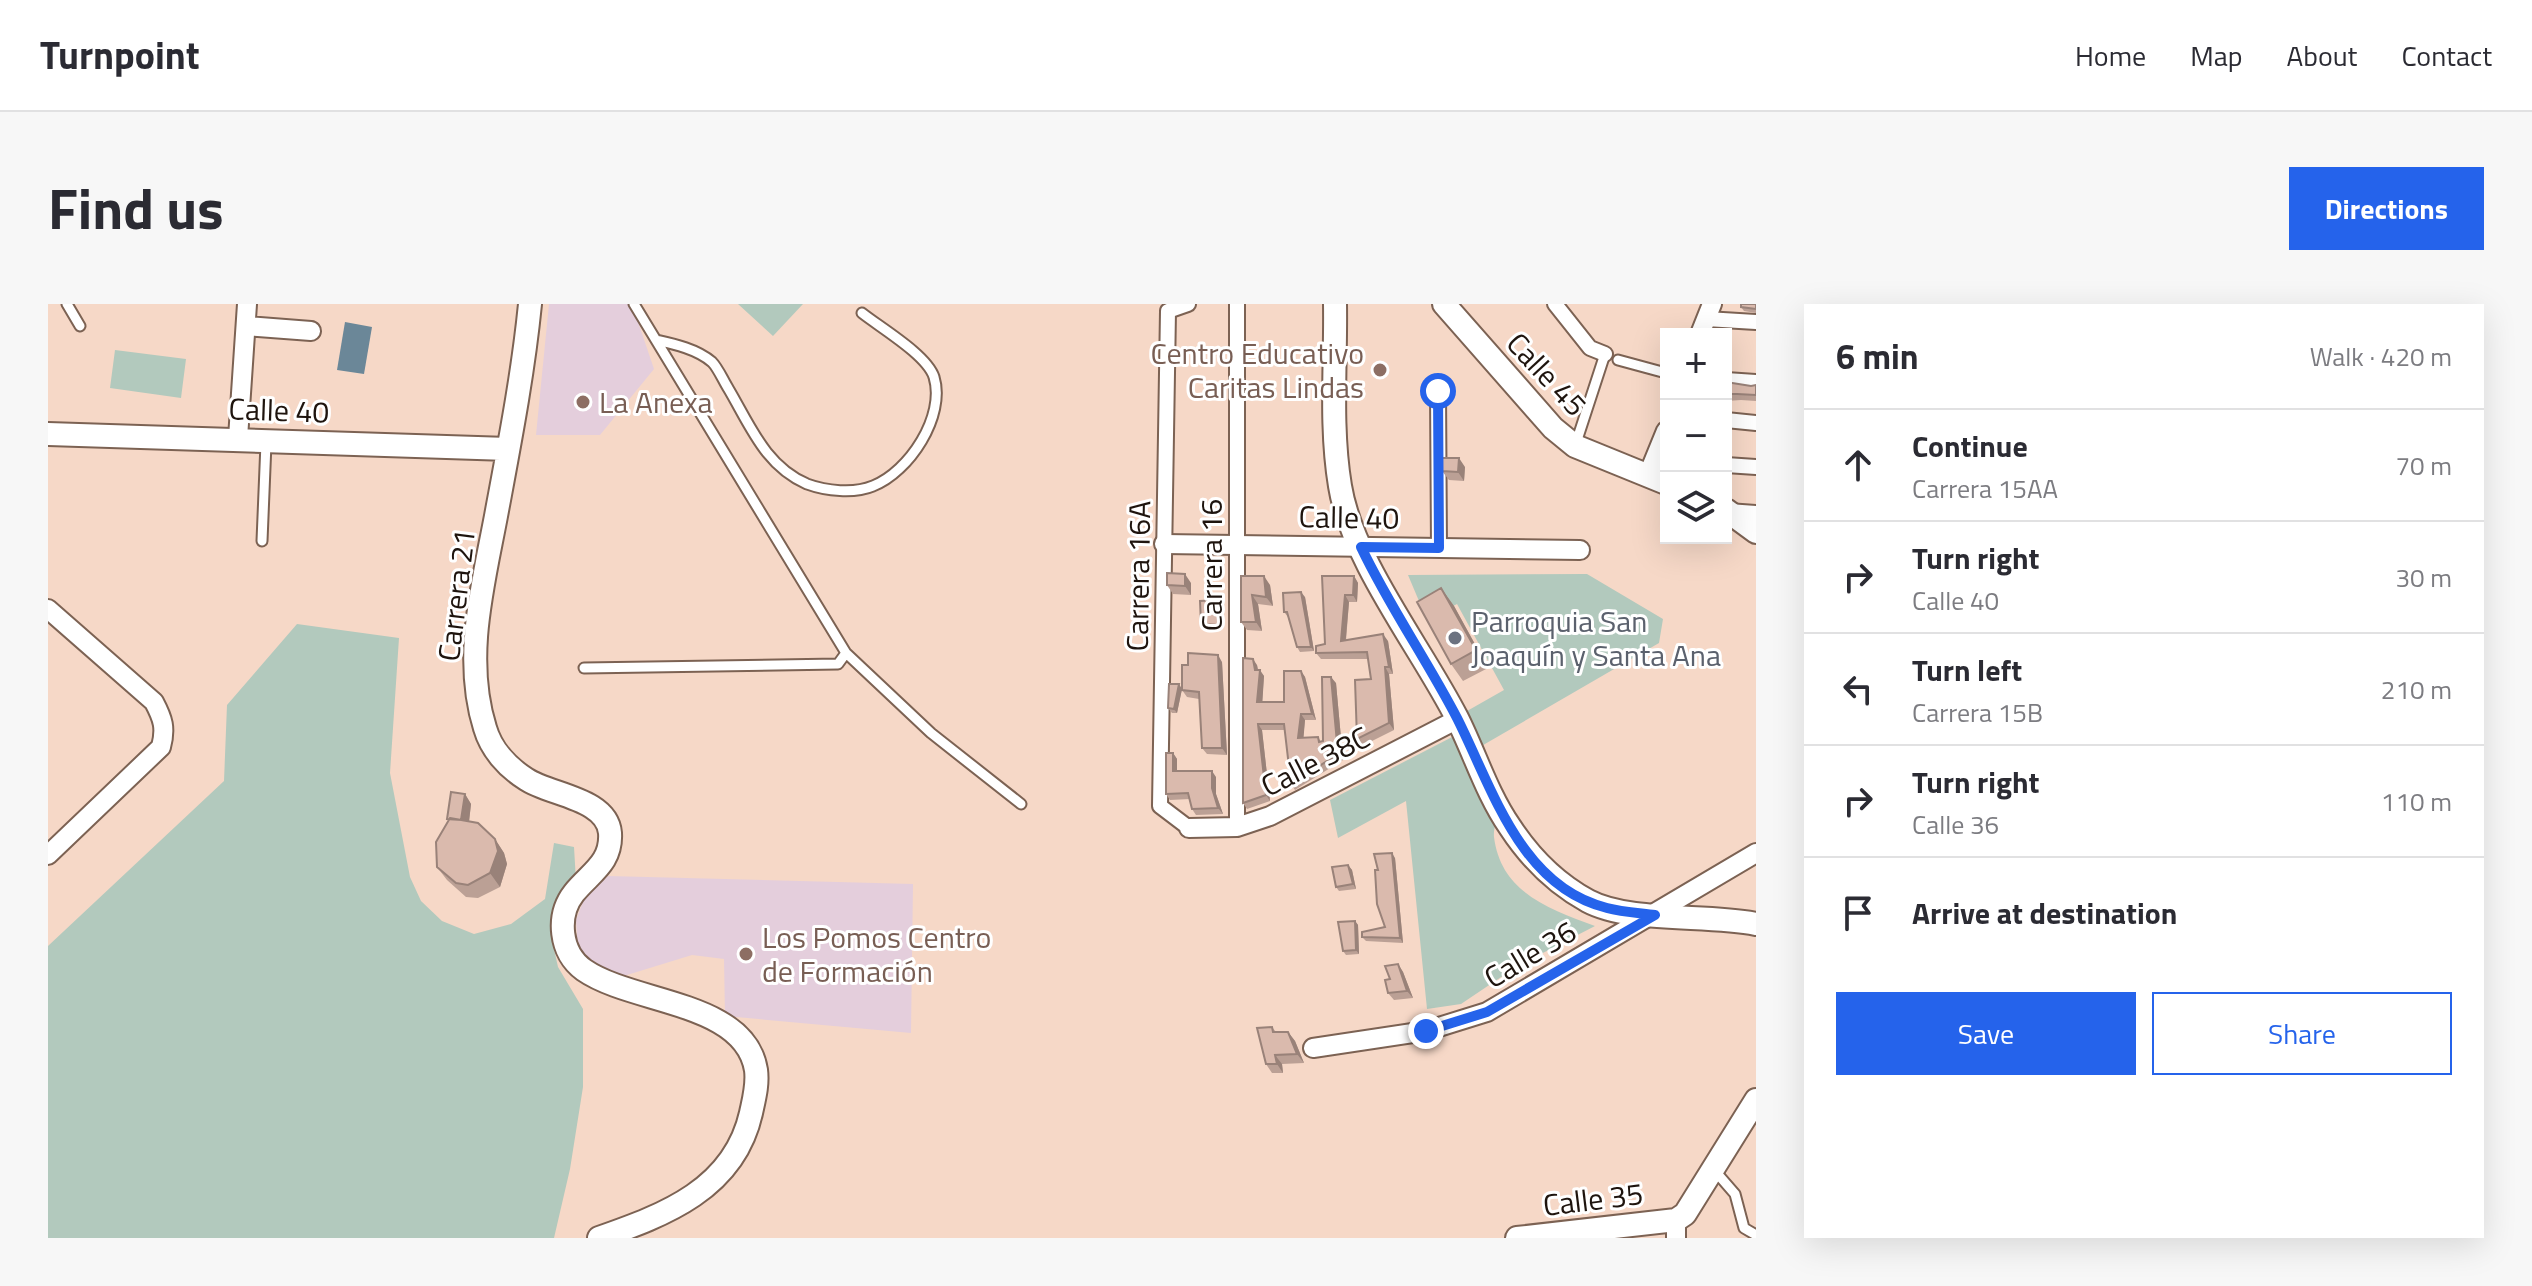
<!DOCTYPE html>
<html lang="en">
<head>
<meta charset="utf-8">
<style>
	body { margin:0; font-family:"Titillium Web",sans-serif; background:#f7f7f7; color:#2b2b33 }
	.controls { position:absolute; right:24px; top:24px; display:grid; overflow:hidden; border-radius:0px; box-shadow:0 8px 32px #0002 }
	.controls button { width:72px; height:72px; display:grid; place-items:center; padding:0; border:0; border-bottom:2px solid #e1e1e2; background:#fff; color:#2b2b33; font:40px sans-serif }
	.stop { position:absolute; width:24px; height:24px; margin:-18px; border:6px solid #2563eb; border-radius:50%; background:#fff }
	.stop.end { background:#2563eb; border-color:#fff; box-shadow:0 2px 8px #0008 }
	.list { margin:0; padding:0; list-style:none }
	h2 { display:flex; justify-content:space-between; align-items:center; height:104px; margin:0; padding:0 32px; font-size:34px }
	h2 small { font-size:26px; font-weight:400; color:#7c7c81 }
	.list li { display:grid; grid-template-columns:52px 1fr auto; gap:24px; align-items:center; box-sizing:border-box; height:112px; padding:0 32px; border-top:2px solid #e1e1e2 }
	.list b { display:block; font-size:30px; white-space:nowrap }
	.list p { margin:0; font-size:26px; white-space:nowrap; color:#7c7c81 }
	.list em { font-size:26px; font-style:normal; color:#7c7c81 }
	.actions { display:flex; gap:16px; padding:24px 32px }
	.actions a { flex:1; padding:18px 0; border:2px solid #2563eb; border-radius:0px; text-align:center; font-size:28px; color:#2563eb }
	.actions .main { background:#2563eb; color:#fff }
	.icon { flex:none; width:44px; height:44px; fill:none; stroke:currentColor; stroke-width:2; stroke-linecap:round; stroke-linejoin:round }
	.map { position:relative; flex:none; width:1708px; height:934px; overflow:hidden; border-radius:0px }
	header { display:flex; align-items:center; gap:48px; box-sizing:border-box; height:112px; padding:0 40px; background:#fff; border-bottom:2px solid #e1e1e2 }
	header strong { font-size:38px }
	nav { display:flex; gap:44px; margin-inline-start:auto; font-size:28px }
	.intro { display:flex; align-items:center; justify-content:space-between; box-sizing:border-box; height:192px; padding:0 48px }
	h1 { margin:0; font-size:56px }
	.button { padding:20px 36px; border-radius:0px; background:#2563eb; color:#fff; font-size:28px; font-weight:700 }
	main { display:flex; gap:48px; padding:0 48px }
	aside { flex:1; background:#fff; border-radius:0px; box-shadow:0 8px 32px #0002 }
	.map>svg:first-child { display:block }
	.education { fill:#e4cedc }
	.green { fill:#b2c9bd }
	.water { fill:#6b8798 }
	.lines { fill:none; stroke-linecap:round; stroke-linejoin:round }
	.service-casing { stroke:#7c6253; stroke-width:13 }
	.pedestrian-casing { stroke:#7c6253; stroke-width:18 }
	.minor-casing { stroke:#7c6253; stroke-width:22 }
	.tertiary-casing { stroke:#7c6253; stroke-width:26 }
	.service { stroke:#fff; stroke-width:9 }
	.pedestrian { stroke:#fff; stroke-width:14 }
	.minor { stroke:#fff; stroke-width:18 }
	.tertiary { stroke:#fff; stroke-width:22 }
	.wall { fill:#bba095 }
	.shaded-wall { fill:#998279 }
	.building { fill:#dabaad; stroke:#998279; stroke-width:2 }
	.route { stroke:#2563eb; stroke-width:10 }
	.education-dot { fill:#8d6e63; stroke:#fff; stroke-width:3 }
	.worship-dot { fill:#6b7280; stroke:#fff; stroke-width:3 }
	.labels { text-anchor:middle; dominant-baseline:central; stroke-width:6; stroke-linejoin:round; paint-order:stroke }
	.education-label { font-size:30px; fill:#785e54; stroke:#fff; text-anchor:start }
	.street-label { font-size:30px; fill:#1e140e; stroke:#fff }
	.worship-label { font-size:30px; fill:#5b616d; stroke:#fff; text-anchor:start }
</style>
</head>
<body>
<header>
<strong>Turnpoint</strong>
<nav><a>Home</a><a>Map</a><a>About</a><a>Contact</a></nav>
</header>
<div class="intro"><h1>Find us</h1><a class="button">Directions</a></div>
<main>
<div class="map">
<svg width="1708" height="934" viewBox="0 0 1708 934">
	<rect width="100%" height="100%" fill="#f6d8c7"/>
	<path class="education" d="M501,0H584L606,65L552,131H488Z
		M560,572L865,580L863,729L677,712L676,655L644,651L566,675L530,649L528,616L536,595Z"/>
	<path class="green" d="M690,0H755L725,32Z
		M67,46L138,55L133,94L62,84Z
		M1539,270L1615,315L1611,339L1430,444L1412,411L1456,386L1409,300L1379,316L1360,271Z
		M249,320L351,334L342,469L362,573L373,597L394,617L426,630L463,620L497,595L506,539L526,543L528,577L504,636L510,663L535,705V783L522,865L506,934H0V642L176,477L179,401Z
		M1410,430C1421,450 1444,481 1449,502C1451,512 1445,523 1446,533C1453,589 1502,605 1547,622L1468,663L1413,700L1379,705L1358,497L1290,534L1282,496Z"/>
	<path class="water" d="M297,18L324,23L316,70L289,66Z"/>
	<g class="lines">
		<g class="service-casing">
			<path id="service" d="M19,0L32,22
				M608,36C626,40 649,45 664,58C670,64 675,76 680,84C702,121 717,162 759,180C778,187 806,190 825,182C861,168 898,112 886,73C879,51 833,24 814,9
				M1570,56L1618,69
				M1527,142L1557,50
				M214,237L218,139
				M798,349L883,429L973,500
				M536,364L790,360L798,349L586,0
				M1667,867L1687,890L1696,924L1708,931"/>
		</g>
		<g class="pedestrian-casing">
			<path id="pedestrian" d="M1140,0L1120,7L1112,502L1141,524
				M1189,0V523
				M1507,0L1542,44L1557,50
				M1658,15L1708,18
				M1678,76L1708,78
				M1390,87L1391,244
				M1678,116L1708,119
				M1678,161L1708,163
				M1680,207L1708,209"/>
		</g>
		<g class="minor-casing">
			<path id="minor" d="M198,22L263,27
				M1652,30L1664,0
				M190,134L199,0
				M1600,171L1618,127
				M1116,240L1532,246
				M0,305L106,398C115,415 118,424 113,443L0,551
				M1141,524L1189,523L1222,512L1410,415
				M1265,744L1378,727L1439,708L1708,549
				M1628,916V934"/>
		</g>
		<g class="tertiary-casing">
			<path id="tertiary" d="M482,0C475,71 461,142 448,212C435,281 415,354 437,424C443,445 459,463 478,475C501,491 559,494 562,529C564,559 542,569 526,589C508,612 512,649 536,666C585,700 697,697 708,766C710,781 706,795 703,809C686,885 617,911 551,934
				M1287,0C1288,60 1282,122 1292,182C1304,257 1374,345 1409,414C1427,450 1439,490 1462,523C1483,555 1507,579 1540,597C1581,619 1661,610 1708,620
				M1396,0L1505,124L1527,142L1618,179
				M0,130L460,145
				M1678,206L1708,228
				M1469,934L1628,916L1637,910L1708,796"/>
		</g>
		<use href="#service" class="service"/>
		<use href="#pedestrian" class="pedestrian"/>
		<use href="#minor" class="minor"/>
		<use href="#tertiary" class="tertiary"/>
	</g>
	<path class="wall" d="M1708,0V9L1696,7L1693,3Z
		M1678,78L1703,82L1708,81V97L1693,96L1678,97Z
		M1417,163L1416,177L1401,176L1394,167Z
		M1193,272L1222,281L1225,302L1210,300L1214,327L1199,326L1193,318Z
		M1274,272H1306L1310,279L1309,298H1301L1298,337H1340L1345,370H1341L1346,426L1314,442L1309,435L1323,375L1320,355H1273L1268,349L1277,340Z
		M1143,279V291L1125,290L1119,281Z
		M1393,284L1406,302L1440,364L1415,377L1403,360Z
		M1257,293L1266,347L1252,348L1249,343L1240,313L1236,308Z
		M1171,296L1174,300V325H1157L1153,320Z
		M1174,358L1179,451L1159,450L1154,444L1151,395L1139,393L1134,386Z
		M1209,361L1210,366L1216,372L1214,398H1236L1253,367L1257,373L1268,416H1257L1255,434L1270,433L1273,438L1275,437L1288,379L1295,456L1247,486L1243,480L1237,426H1214L1222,497L1199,505L1195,499Z
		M1134,385L1129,409H1124L1120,404Z
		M1125,449L1129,455V467L1168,473V490L1175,510L1148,511L1144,505L1142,495L1122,496L1118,490Z
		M417,490L423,500L421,518L447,535L456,549L459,560L452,583L430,594L418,593L399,576L389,563L401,517L399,515Z
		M1347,554L1355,639L1318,637L1314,633L1337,623L1330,566Z
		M1300,561L1304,566L1308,585L1291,587L1288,583Z
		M1307,617L1310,621L1311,650L1298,651L1295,647Z
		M1350,660L1355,668L1365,694L1346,696L1340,689L1342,675Z
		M1224,723L1228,728H1240L1247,737L1256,759L1234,760L1235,769H1224L1218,760Z"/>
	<path class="shaded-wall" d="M1411,154L1417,163L1416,177L1410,168Z
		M1137,270L1143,279V291L1137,282Z
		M1216,272L1222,281L1225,302L1218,293Z
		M1306,272L1310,279L1309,298L1305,291Z
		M1393,284L1406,302L1440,364L1428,346Z
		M1253,288L1257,293L1266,347L1263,343Z
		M1204,291L1210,300L1214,327L1208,318Z
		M1297,291L1301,298L1297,344L1293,337Z
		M1171,296L1174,300V325L1171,321Z
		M1335,330L1340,337L1345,370L1341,363Z
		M1170,351L1174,358L1179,451L1174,444Z
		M1205,355L1209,361L1211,372L1212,366L1216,372L1214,404L1209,398Z
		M1337,363L1341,370L1346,426L1341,419Z
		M1253,367L1257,373L1268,416L1264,410Z
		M1283,373L1288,379L1295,456L1290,450Z
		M1131,380L1134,385L1129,409L1126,405Z
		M1253,410L1257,416L1255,440L1250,434Z
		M1210,420L1214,426L1222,497L1218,491Z
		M1125,449L1129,455V473L1125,467Z
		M1164,467L1168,473V490L1175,510L1170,504L1164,484Z
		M417,490L423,500L420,526L413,517Z
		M447,535L456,549L459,560L452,583L442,569Z
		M1344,549L1347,554L1355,639L1352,634Z
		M1300,561L1304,566L1308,585L1305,580Z
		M1307,617L1310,621L1311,650L1308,646Z
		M1350,660L1355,668L1365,694L1359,687Z
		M1240,728L1247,737L1256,759L1249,750Z
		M1227,751L1234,760L1235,769L1229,760Z"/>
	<path class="building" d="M1693,0H1708V5L1693,3Z
		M1678,78L1703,82L1708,81V91L1689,90H1678Z
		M1394,154H1411L1410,168L1394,167Z
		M1119,269L1137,270V282L1119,281Z
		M1193,272H1216L1218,293L1204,291L1208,318H1193Z
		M1274,272H1306L1305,291H1297L1293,337L1335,330L1341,363H1337L1341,419L1309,435L1307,376L1323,375L1319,348L1268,349V342L1277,340Z
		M1393,284L1428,346L1403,360L1369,298Z
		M1253,288L1263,343H1249L1239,308H1236L1235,289Z
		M1171,296V321L1153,320L1152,297Z
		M1140,349L1170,351L1174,444H1154L1151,388L1134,386V361H1140Z
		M1195,354L1205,355L1207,366H1212L1209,398H1236V367H1253L1264,410H1253L1250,434L1270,433L1271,438L1275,437L1274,373H1283L1290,450L1243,480L1236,420H1210L1218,491L1195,499Z
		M1121,380H1131L1126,405L1120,404Z
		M1118,449H1125V467H1164V484L1170,504L1144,505L1140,489L1118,490Z
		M403,488L417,490L413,516L399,515Z
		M402,514L430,519L447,535L450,547L442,569L420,581L408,579L389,563L388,538Z
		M1344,549L1352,634L1314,633V628L1337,623L1329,600L1327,566H1330L1326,550Z
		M1300,561L1305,580L1288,583L1284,563Z
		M1307,617L1308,646L1295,647L1290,618Z
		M1350,660L1359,687L1340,689L1337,676L1342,675L1337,662Z
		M1224,723L1225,728H1240L1249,750L1227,751L1229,760H1218L1209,724Z"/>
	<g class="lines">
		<path class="route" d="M1378,727L1439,708L1607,611C1592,609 1574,608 1559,604C1472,583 1444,483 1409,414C1379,356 1341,302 1313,243L1391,244L1390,87"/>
	</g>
	<g class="education-dot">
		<circle cx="1332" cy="66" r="8"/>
		<circle cx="535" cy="98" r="8"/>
		<circle cx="698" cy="650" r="8"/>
	</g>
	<circle class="worship-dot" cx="1407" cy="334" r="8"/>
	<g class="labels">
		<g class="education-label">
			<text x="1316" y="49" text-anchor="end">Centro Educativo<tspan x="1316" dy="34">Caritas Lindas</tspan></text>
			<text x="551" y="98">La Anexa</text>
			<text x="714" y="633">Los Pomos Centro<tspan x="714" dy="34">de Formación</tspan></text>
		</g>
		<g class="street-label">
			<text transform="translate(1499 70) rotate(47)">Calle 45</text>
			<text transform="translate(231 106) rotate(2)">Calle 40</text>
			<text transform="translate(1301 213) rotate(1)">Calle 40</text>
			<text transform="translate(1163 261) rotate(-90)">Carrera 16</text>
			<text transform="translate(1090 272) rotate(-89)">Carrera 16A</text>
			<text transform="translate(408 291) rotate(-83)">Carrera 21</text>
			<text transform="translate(1267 457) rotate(-27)">Calle 38C</text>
			<text transform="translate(1482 650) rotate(-31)">Calle 36</text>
			<text transform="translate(1545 895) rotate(-7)">Calle 35</text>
		</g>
		<g class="worship-label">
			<text x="1423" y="317">Parroquia San<tspan x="1423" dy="34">Joaquín y Santa Ana</tspan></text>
		</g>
	</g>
</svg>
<div class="controls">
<button>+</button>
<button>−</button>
<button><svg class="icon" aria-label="layers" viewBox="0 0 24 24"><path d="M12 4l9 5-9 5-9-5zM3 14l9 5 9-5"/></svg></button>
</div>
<div class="stop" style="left:1390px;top:87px"></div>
<div class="stop end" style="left:1378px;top:727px"></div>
</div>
<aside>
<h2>6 min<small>Walk · 420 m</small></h2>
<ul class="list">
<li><svg class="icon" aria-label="ahead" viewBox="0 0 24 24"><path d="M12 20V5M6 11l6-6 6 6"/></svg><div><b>Continue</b><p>Carrera 15AA</p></div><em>70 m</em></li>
<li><svg class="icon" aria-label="right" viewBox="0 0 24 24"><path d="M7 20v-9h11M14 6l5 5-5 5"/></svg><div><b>Turn right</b><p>Calle 40</p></div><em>30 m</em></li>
<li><svg class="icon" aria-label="left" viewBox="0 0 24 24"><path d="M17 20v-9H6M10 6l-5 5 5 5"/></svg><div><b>Turn left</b><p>Carrera 15B</p></div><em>210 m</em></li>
<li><svg class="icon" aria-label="right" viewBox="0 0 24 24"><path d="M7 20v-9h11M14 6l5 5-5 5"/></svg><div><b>Turn right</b><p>Calle 36</p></div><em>110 m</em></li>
<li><svg class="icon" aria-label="arrive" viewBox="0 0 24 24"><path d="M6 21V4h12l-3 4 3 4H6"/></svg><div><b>Arrive at destination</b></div></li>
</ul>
<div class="actions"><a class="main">Save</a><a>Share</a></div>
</aside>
</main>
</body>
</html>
